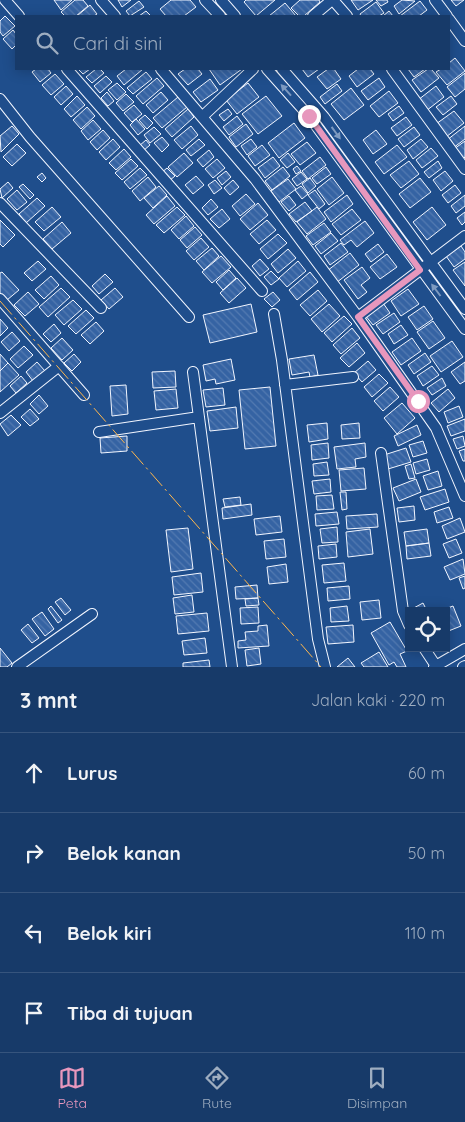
<!DOCTYPE html>
<html lang="id">
<head>
<meta charset="utf-8">
<style>
	body { margin:0; font-family:Quicksand,sans-serif; background:#20416f; color:#f1f3f6 }
	.controls { position:absolute; right:15px; bottom:15px; display:grid; overflow:hidden; border-radius:0px; box-shadow:0 2px 12px #0003 }
	.controls button { width:45px; height:45px; display:grid; place-items:center; padding:0; border:0; border-bottom:1px solid #36547d; background:#173a69; color:#f1f3f6; font:25px sans-serif }
	.stop { position:absolute; width:15px; height:15px; margin:-11px; border:4px solid #e797bd; border-radius:50%; background:#fff }
	.stop.end { background:#e797bd; border-color:#fff; box-shadow:0 1px 5px #0008 }
	.list { margin:0; padding:0; list-style:none }
	h2 { display:flex; justify-content:space-between; align-items:center; height:65px; margin:0; padding:0 20px; font-size:21px }
	h2 small { font-size:16px; font-weight:400; color:#9eadc0 }
	.list li { display:grid; grid-template-columns:32px 1fr auto; gap:15px; align-items:center; box-sizing:border-box; height:80px; padding:0 20px; border-top:1px solid #36547d }
	.list b { display:block; font-size:19px; white-space:nowrap }
	.list em { font-size:16px; font-style:normal; color:#9eadc0 }
	.icon { flex:none; width:28px; height:28px; fill:none; stroke:currentColor; stroke-width:2; stroke-linecap:round; stroke-linejoin:round }
	.map { position:relative; flex:none; width:465px; height:667px; overflow:hidden }
	.search { position:absolute; background:#173a69; box-shadow:0 2px 12px #0003; left:15px; right:15px; top:15px; height:55px; display:flex; align-items:center; gap:12px; box-sizing:border-box; padding:0 18px; border-radius:0px; color:#9eadc0; font-size:19px }
	.sheet { height:385px; background:#173a69 }
	nav { display:flex; justify-content:space-around; align-items:center; box-sizing:border-box; height:70px; border-top:1px solid #36547d; background:#173a69; font-size:14px; color:#9eadc0 }
	nav a { display:grid; justify-items:center; gap:2px }
	nav .on { color:#e797bd }
	.map>svg:first-child { display:block }
	.building { fill:url(#building-back-hatch); stroke:#f2f6ff }
	.lines { fill:none; stroke-linecap:round; stroke-linejoin:round }
	.minor-casing { stroke:#f2f6ff; stroke-width:12 }
	.minor { stroke:#1f4e8c; stroke-width:10 }
	.power { stroke:#ffb74d; stroke-width:1; stroke-dasharray:18 4 2.5 4; stroke-linecap:butt }
	.oneway { fill:#7e9ac0 }
	.route { stroke:#e797bd; stroke-width:6 }
</style>
</head>
<body>
<div class="map">
<svg width="465" height="667" viewBox="0 0 465 667">
	<defs>
		<pattern id="building-back-hatch" width="6" height="6" patternUnits="userSpaceOnUse" patternTransform="scale(1.25)"><rect width="6" height="6" fill="#3563a3"/><path d="M-1 5l2 2M0 0l6 6M5-1l2 2" fill="none" stroke="#537ab1"/></pattern>
	</defs>
	<rect width="100%" height="100%" fill="#1f4e8c"/>
	<path class="building" d="M54,0H72L61,10Z
		M75,0H83L88,6L76,16H65L61,12Z
		M118,0H131L122,7Z
		M171,0H190L196,7L184,16H166L160,9Z
		M246,0H275L256,16L244,2Z
		M300,0H319L320,2L304,16H299L291,8Z
		M351,0H373L358,10Z
		M376,0H387L388,2L381,6Z
		M402,0L415,1L399,14L394,6Z
		M451,0H464L456,6Z
		M139,1L144,7L130,16L126,11Z
		M420,1L427,10L419,16H400Z
		M376,2L384,13L379,16H361L360,14Z
		M285,3L296,16H269Z
		M90,5L97,14L94,16H77Z
		M146,11L151,16H139Z
		M389,11L393,16H383Z
		M5,16L15,26L3,36L0,32V21Z
		M13,30L16,34V45L12,49L3,39Z
		M455,58L465,71L447,85L436,72L441,69H449V63Z
		M36,69H48L51,73L40,82L32,72Z
		M78,69H90L83,74Z
		M96,69H100L104,73L92,83L86,77Z
		M126,69H143L124,85L117,76Z
		M185,69H198L202,74L188,85L178,74Z
		M209,69H242L220,85Z
		M302,69H319L308,77Z
		M328,69H334L341,79L327,89L317,77Z
		M358,69H370L374,74L357,87L349,76Z
		M408,69H425L414,77Z
		M428,69H431L439,78L421,92L412,80Z
		M146,72L152,79L133,94L127,88Z
		M465,73V89L455,97L447,87Z
		M55,74L64,84L51,95L42,85Z
		M106,76L112,82L100,93L94,86Z
		M157,78L164,86L143,104L136,96Z
		M379,78L385,87L368,100L361,91Z
		M210,79L218,90L201,102L193,92Z
		M117,83L126,92L117,100L108,90Z
		M248,83L259,97L237,114L226,100Z
		M337,84L342,91L325,104L320,97Z
		M66,86L73,94L61,105L54,97Z
		M436,86L444,97L426,111L418,100Z
		M351,88L364,105L344,120L331,104Z
		M389,91L398,103L379,117L370,106Z
		M107,92L114,101L108,106L101,98Z
		M161,92L168,100L153,113L146,105Z
		M126,94L134,102L123,111L116,103Z
		M77,96L85,105L71,117L64,109Z
		M266,96L282,116L258,134L242,114Z
		M451,96L457,104L443,115L436,107Z
		M178,97L187,107L162,128L153,118Z
		M134,105L142,114L132,122L124,113Z
		M399,106L404,113L393,121L388,114Z
		M87,107L95,116L81,129L73,120Z
		M188,109L194,117L172,137L165,129Z
		M228,109L232,114L224,121L219,115Z
		M454,111L464,123L446,137L436,124Z
		M145,115L153,123L147,129L139,120Z
		M237,116L243,124L229,135L223,127Z
		M406,117L412,125L397,136L391,128Z
		M136,119L145,129L138,135L130,125Z
		M93,120L101,129L88,140L81,131Z
		M294,123L305,138L279,158L268,143Z
		M246,124L253,134L236,147L229,137Z
		M12,126L19,134L1,152L0,136Z
		M191,126L198,135L182,149L174,140Z
		M465,126V139L453,148L447,140Z
		M154,127L161,134L150,143L144,135Z
		M414,127L420,135L404,147L398,139Z
		M103,130L110,138L97,150L90,142Z
		M376,130L387,144L373,154L363,140Z
		M162,137L169,145L162,152L154,143Z
		M113,139L120,147L106,160L99,152Z
		M199,139L205,145L191,156L186,150Z
		M251,139L257,147L247,155L241,146Z
		M421,139L428,147L413,159L407,150Z
		M146,140L150,145L143,151L139,146Z
		M465,141V157L462,160L454,149Z
		M307,142L316,153L300,165L291,154Z
		M17,144L26,153L12,166L3,157Z
		M262,145L270,155L255,166L248,156Z
		M397,145L407,157L384,174L375,162Z
		M431,148L438,156L422,168L416,160Z
		M124,149L131,157L116,170L109,163Z
		M209,150L214,157L203,167L197,160Z
		M184,153L193,163L177,177L168,167Z
		M288,153L295,162L287,168L280,160Z
		M273,157L280,166L265,178L258,168Z
		M320,157L326,165L308,179L302,171Z
		M131,159L138,166L122,180L115,173Z
		M217,159L225,168L213,178L205,169Z
		M409,161L419,174L401,188L390,175Z
		M438,161L442,168L429,178L424,172Z
		M297,166L301,171L296,174L293,169Z
		M283,167L290,176L272,190L265,181Z
		M326,167L331,174L317,184L312,178Z
		M140,168L147,175L130,189L124,182Z
		M167,168L175,176L169,181L161,173Z
		M226,171L231,177L222,185L217,178Z
		M445,171L453,181L441,191L433,180Z
		M301,172L307,179L297,186L292,179Z
		M42,173L46,178L42,182L37,177Z
		M196,176L204,185L193,194L185,185Z
		M148,177L156,187L140,201L132,191Z
		M332,177L344,193L329,205L317,189Z
		M310,178L316,186L308,193L302,184Z
		M420,178L431,192L410,208L399,194Z
		M288,179L296,189L279,202L271,191Z
		M215,180L222,188L214,194L208,185Z
		M233,180L239,187L230,195L224,188Z
		M8,182L13,188L2,198L0,189Z
		M23,184L34,195L30,199L19,187Z
		M455,185L461,193L448,203L442,195Z
		M159,186L167,195L153,208L144,198Z
		M301,186L308,194L302,199L295,190Z
		M17,190L27,202L17,210L7,199Z
		M315,190L325,204L319,209L308,195Z
		M246,194L255,204L240,216L232,206Z
		M347,195L353,204L331,222L324,212Z
		M465,195V206L456,213L451,206Z
		M167,196L175,206L154,224L146,215Z
		M289,196L296,205L289,211L281,202Z
		M37,198L45,206L26,223L19,214Z
		M211,199L218,207L208,215L202,208Z
		M305,202L312,211L296,222L289,214Z
		M258,203L268,215L250,230L240,219Z
		M52,207L61,217L44,231L35,222Z
		M177,207L185,215L164,233L156,225Z
		M317,207L326,219L307,234L297,222Z
		M432,207L446,225L427,240L413,222Z
		M222,209L230,219L219,228L210,219Z
		M352,209L361,220L341,235L332,224Z
		M465,212V222L462,225L457,218Z
		M186,216L194,226L179,239L171,230Z
		M0,220L15,235L3,247L0,244Z
		M267,220L276,230L259,244L250,234Z
		M365,221L374,233L357,247L351,240L344,245L340,240Z
		M62,222L71,233L52,249L43,239Z
		M324,223L331,232L313,245L306,236Z
		M195,227L202,235L187,248L180,240Z
		M331,233L338,241L321,254L315,246Z
		M278,234L287,243L268,259L260,249Z
		M201,238L209,247L194,260L186,251Z
		M341,243L348,252L330,265L324,256Z
		M378,244L384,252L371,262L365,254Z
		M461,246L465,252V259L454,267L446,256Z
		M212,248L219,256L204,270L196,261Z
		M288,249L296,258L278,273L271,264Z
		M350,253L359,265L336,283L327,271Z
		M387,254L397,267L380,279L370,267Z
		M221,256L231,267L212,283L202,272Z
		M260,259L269,269L260,276L252,266Z
		M38,261L46,269L32,281L24,273Z
		M298,261L306,271L287,287L279,278Z
		M465,262V286L453,270Z
		M362,267L370,278L361,285L367,292L358,299L344,280Z
		M229,270L236,278L223,290L216,282Z
		M271,271L279,279L271,285L264,277Z
		M2,272L19,290L7,300L0,293V273Z
		M310,272L318,282L297,300L289,290Z
		M105,274L113,282L99,294L92,286Z
		M51,276L59,285L44,299L35,290Z
		M237,278L246,288L229,303L220,293Z
		M61,288L70,297L48,317L39,307Z
		M115,288L123,297L109,309L101,300Z
		M408,289L419,304L401,316L391,301Z
		M318,290L327,301L310,316L300,305Z
		M28,292L39,304L25,316L14,305Z
		M273,292L280,300L272,307L264,299Z
		M73,300L82,309L64,325L55,315Z
		M383,303L390,313L373,325L365,315Z
		M251,304L257,332L210,343L203,315Z
		M329,304L340,316L322,332L311,319Z
		M424,306L433,319L417,330L408,317Z
		M86,310L94,318L76,334L68,326Z
		M394,313L400,322L383,334L376,325Z
		M344,316L352,324L332,342L324,333Z
		M0,319L8,328L0,336Z
		M433,321L445,338L429,349L417,332Z
		M96,322L104,331L90,344L81,335Z
		M54,324L61,333L51,342L43,334Z
		M401,325L408,335L394,344L388,334Z
		M352,328L360,338L341,354L333,345Z
		M12,332L20,341L9,351L1,342Z
		M62,338L73,350L62,360L51,348Z
		M412,338L421,351L401,365L392,352Z
		M452,341L463,357L441,372L430,356Z
		M357,343L365,353L349,367L340,358Z
		M24,346L33,355L18,368L10,359Z
		M425,353L431,362L414,374L408,365Z
		M0,354L8,363L0,371Z
		M74,354L81,362L72,371L64,363Z
		M314,355L318,375L310,377L309,372L292,375L289,359Z
		M231,359L235,380L216,384L215,379L206,381L203,365Z
		M368,361L376,370L362,382L354,373Z
		M37,362L45,371L33,381L26,372Z
		M465,362V381L460,384L451,372Z
		M8,363L19,375L0,392V371Z
		M432,366L439,375L423,386L417,376Z
		M175,371L176,387L153,388L152,372Z
		M379,374L388,383L372,397L364,387Z
		M21,376L27,383L16,393L10,386Z
		M442,378L446,386L432,395L427,388Z
		M126,385L128,414L112,416L110,386Z
		M270,387L276,446L245,449L239,390Z
		M390,387L399,397L383,411L374,401Z
		M223,388L225,405L206,407L203,390Z
		M176,389L178,408L156,410L154,391Z
		M448,389L455,398L439,412L431,403Z
		M39,395L48,406L39,414L30,404Z
		M402,403L415,418L397,434L384,418Z
		M459,406L463,417L448,423L444,412Z
		M236,407L238,428L210,431L207,411Z
		M30,409L39,419L30,426L21,417Z
		M11,415L21,425L8,436L0,424Z
		M465,419V431L451,436L447,426Z
		M327,423L328,439L309,442L307,425Z
		M359,423L360,438L342,439L341,425Z
		M417,425L421,435L398,446L394,436Z
		M127,436V451L101,453L100,438Z
		M463,436L465,446L457,449L453,439Z
		M423,441L427,453L413,457L409,445Z
		M328,443L329,458L312,460L311,445Z
		M365,443L366,457L355,459L356,467L337,469L334,447Z
		M406,448L411,462L388,469L384,455Z
		M465,449V461H463L459,451Z
		M427,459L430,470L416,474L413,463Z
		M327,462L329,475L314,476L313,464Z
		M411,464L415,478L409,479L405,466Z
		M364,468L366,489L341,491L339,470Z
		M438,471L442,486L428,490L423,476Z
		M330,479L331,492L314,494L312,481Z
		M416,479L421,492L399,501L393,488Z
		M445,489L449,502L425,510L420,497Z
		M340,492H346L347,509L342,510Z
		M332,495L334,509L317,510L316,496Z
		M240,497L241,505L225,507L223,499Z
		M251,504L252,515L223,519L222,508Z
		M414,506L415,520L399,522L397,508Z
		M449,507L453,518L437,523L434,512Z
		M337,512L339,524L316,526L315,514Z
		M377,514L378,527L347,529L346,516Z
		M280,516L282,532L256,535L254,519Z
		M460,518L465,532L447,539L442,526Z
		M337,527L338,542L322,543L320,529Z
		M188,528L193,569L171,572L166,530Z
		M370,529L373,554L348,557L346,532Z
		M427,529L429,543L406,546L404,532Z
		M284,539L286,557L266,559L264,541Z
		M456,539L462,553L449,558L443,544Z
		M429,543L431,556L407,559L406,546Z
		M336,544L337,557L319,559L318,546Z
		M463,559L465,574L450,580L444,567Z
		M344,563L346,581L324,583L322,565Z
		M286,564L288,582L269,584L267,567Z
		M201,573L203,592L174,595L172,577Z
		M465,576V588L463,589L459,578Z
		M257,585L258,598L236,599L235,587Z
		M349,586L350,599L328,601L327,588Z
		M192,595L194,612L175,614L173,598Z
		M61,598L71,610L65,615L55,602Z
		M258,598L259,605L246,606L245,599Z
		M379,600L381,618L362,620L360,602Z
		M423,603L427,611H410V610Z
		M51,606L62,620L58,623L48,609Z
		M347,606L349,621L331,622L330,608Z
		M453,606L461,626L446,632V611H440Z
		M258,607L259,623L241,624L240,608Z
		M42,612L54,629L45,636L32,619Z
		M207,613L209,631L178,634L176,616Z
		M390,622L407,651L400,654L406,667H397L394,662L389,665L371,633Z
		M28,624L39,638L32,643L21,630Z
		M267,625L269,646L238,648V641L246,640L245,632L258,631V626Z
		M353,625L354,642L328,644L326,627Z
		M205,638L207,653L184,655L182,641Z
		M0,648L12,663L7,667H0Z
		M259,648L261,664L247,666L245,650Z
		M379,652L388,667H364L361,663Z
		M348,658L355,667H337Z
		M209,660L210,667H183V663Z"/>
	<g class="lines">
		<g class="minor-casing">
			<path id="minor" d="M5,0L19,16
				M101,0L115,16
				M205,0L220,16
				M221,0L235,16
				M333,0L347,16
				M435,0L447,16
				M313,16L332,0
				M449,19L465,41
				M67,69L262,291
				M161,69L255,179L358,317L436,428L465,496
				M267,69L309,116L465,329
				M282,69L324,117L465,309
				M392,69L465,169
				M0,99L30,137L189,317
				M203,116L253,69
				M0,203L101,308
				M0,299L84,395
				M274,314L282,360L318,639L325,667
				M358,317L465,236
				M193,372L232,667
				M285,385L353,377
				M0,413L59,366
				M99,432L199,417
				M381,453L403,611L409,625
				M424,648L436,666
				M17,667L92,614
				M434,667L465,649
				M463,667L465,666"/>
		</g>
		<use href="#minor" class="minor"/>
		<path class="power" d="M0,301L321,667"/>
	</g>
	<defs><path id="oneway-solid" d="M-6-.8H1V-3.2L6.5 0L1 3.2V.8H-6Z" transform="scale(1.25)"/></defs>
	<g class="oneway">
		<use href="#oneway-solid" transform="translate(286 90) rotate(-132)"/>
		<use href="#oneway-solid" transform="translate(336 133) rotate(54)"/>
		<use href="#oneway-solid" transform="translate(436 290) rotate(-127)"/>
	</g>
	<g class="lines">
		<path class="route" d="M309,116L420,270L358,317L418,401"/>
	</g>
</svg>
<div class="controls">
<button><svg class="icon" aria-label="locate" viewBox="0 0 24 24"><circle cx="12" cy="12" r="6"/><path d="M12 2v4M12 18v4M2 12h4M18 12h4"/></svg></button>
</div>
<div class="stop" style="left:418px;top:401px"></div>
<div class="stop end" style="left:309px;top:116px"></div>
<div class="search"><svg class="icon" aria-label="search" viewBox="0 0 24 24"><circle cx="10" cy="10" r="6"/><path d="M15 15l6 6"/></svg>Cari di sini</div>
</div>
<section class="sheet">
<h2>3 mnt<small>Jalan kaki · 220 m</small></h2>
<ul class="list">
<li><svg class="icon" aria-label="ahead" viewBox="0 0 24 24"><path d="M12 20V5M6 11l6-6 6 6"/></svg><div><b>Lurus</b></div><em>60 m</em></li>
<li><svg class="icon" aria-label="right" viewBox="0 0 24 24"><path d="M7 20v-9h11M14 6l5 5-5 5"/></svg><div><b>Belok kanan</b></div><em>50 m</em></li>
<li><svg class="icon" aria-label="left" viewBox="0 0 24 24"><path d="M17 20v-9H6M10 6l-5 5 5 5"/></svg><div><b>Belok kiri</b></div><em>110 m</em></li>
<li><svg class="icon" aria-label="arrive" viewBox="0 0 24 24"><path d="M6 21V4h12l-3 4 3 4H6"/></svg><div><b>Tiba di tujuan</b></div></li>
</ul>
</section>
<nav>
<a class="on"><svg class="icon" aria-label="map" viewBox="0 0 24 24"><path d="M3 6l6-2 6 2 6-2v14l-6 2-6-2-6 2zM9 4v14M15 6v14"/></svg>Peta</a>
<a><svg class="icon" aria-label="directions" viewBox="0 0 24 24"><path d="M12 3l9 9-9 9-9-9zM9 14v-3h6M13 9l2 2-2 2"/></svg>Rute</a>
<a><svg class="icon" aria-label="saved" viewBox="0 0 24 24"><path d="M7 4h10v16l-5-4-5 4z"/></svg>Disimpan</a>
</nav>
</body>
</html>
